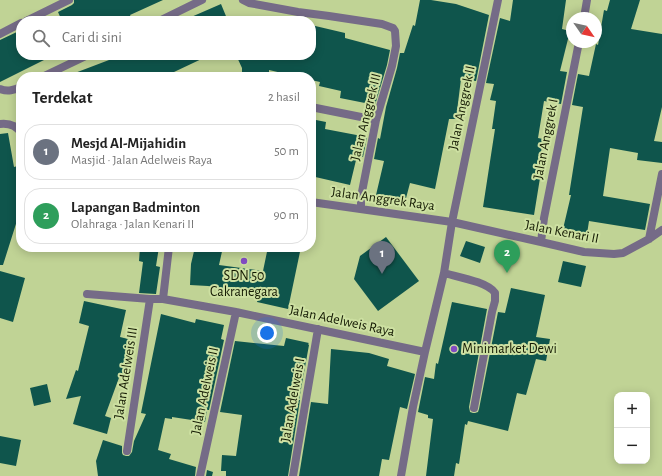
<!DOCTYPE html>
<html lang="id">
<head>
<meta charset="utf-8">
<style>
	body { margin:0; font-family:"Alegreya Sans",sans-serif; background:#f2f2f2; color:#222 }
	.controls { position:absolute; right:12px; bottom:12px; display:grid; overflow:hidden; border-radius:8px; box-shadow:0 2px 10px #0003 }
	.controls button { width:36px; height:36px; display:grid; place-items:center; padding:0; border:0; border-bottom:1px solid #e0e0e0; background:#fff; color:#222; font:20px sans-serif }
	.compass { position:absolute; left:566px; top:12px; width:36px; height:36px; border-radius:50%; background:#fff; box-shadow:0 2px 10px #0003; rotate:124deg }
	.you { position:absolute; left:267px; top:333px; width:14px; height:14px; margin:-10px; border:3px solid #fff; border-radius:50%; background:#1a73e8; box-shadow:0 0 0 6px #1a73e833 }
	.badge { display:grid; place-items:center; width:26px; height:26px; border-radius:50%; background:#b45309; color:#fff; font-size:13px; font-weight:700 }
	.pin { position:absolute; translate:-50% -33px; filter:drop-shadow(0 1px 2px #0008) }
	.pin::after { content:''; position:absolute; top:21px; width:14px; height:12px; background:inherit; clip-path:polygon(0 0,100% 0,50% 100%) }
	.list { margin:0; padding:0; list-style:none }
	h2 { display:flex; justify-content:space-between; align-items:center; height:52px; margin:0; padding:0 16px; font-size:17px }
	h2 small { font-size:13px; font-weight:400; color:#767676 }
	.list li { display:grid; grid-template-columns:26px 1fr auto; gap:12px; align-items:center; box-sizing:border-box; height:56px; margin:0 8px 8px; padding:0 8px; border:1px solid #e0e0e0; border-radius:16px }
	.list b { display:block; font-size:15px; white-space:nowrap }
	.list p { margin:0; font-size:13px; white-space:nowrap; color:#767676 }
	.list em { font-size:13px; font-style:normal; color:#767676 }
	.icon { flex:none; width:22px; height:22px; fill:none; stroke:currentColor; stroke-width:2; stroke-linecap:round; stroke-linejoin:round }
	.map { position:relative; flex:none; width:662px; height:476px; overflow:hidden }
	.search { position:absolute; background:#fff; box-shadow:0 2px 10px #0003; left:16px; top:16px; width:300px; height:44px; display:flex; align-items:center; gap:10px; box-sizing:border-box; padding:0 14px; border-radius:16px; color:#767676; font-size:15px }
	.panel { position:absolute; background:#fff; box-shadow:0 2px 10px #0003; left:16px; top:72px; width:300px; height:180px; border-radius:16px }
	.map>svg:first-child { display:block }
	.building { fill:#0f554c }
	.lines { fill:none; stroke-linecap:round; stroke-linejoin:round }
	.street { stroke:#756b87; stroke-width:8 }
	.poi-dot { fill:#824bc2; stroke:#cde0a2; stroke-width:1.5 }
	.labels { text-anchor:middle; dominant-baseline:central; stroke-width:4; stroke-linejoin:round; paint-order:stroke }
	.street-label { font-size:14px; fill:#141a03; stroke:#cde0a2 }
	.poi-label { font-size:14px; fill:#141a03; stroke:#cde0a2 }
</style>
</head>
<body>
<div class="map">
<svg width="662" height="476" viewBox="0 0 662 476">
	<rect width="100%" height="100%" fill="#c0d395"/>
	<path class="building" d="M74,0H163L130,15L133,21H62L58,12L72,5L74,3Z
		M420,0H431L456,4L489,15L476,81L461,79L456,119H449L435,189L410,183L405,202L376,195L384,161L374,159L378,138L380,139L386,107L397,68L400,53H404L413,25L415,26Z
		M513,0H566L562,29L570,31L560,71L567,72L561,104L544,101L538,138L543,139L537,178H540L534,215L483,207L495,129H492L496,101L490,100L494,84L486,83L500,18L510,21Z
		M610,0H640L631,29L662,34V107L654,141L662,142V163L637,160L638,153L610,148L603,196L650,204L645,230L589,221L587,234L563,229L571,195H569L583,107L572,105L578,74L589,76L596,44L598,45L604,10L607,11Z
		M221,4L228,21H182Z
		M311,25L345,33V38L390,50L387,65L375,105L340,98L341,91L319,86L320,82L311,80V77H299L269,70V77H242V68L236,55H311Z
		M21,30V55H54L0,82V40Z
		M107,55H210L174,72L177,77H68L67,76L109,60Z
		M311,119L326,122L325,129L367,137L363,157L357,156L350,185L311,176Z
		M8,133L14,167L21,165V208L3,265H0V134Z
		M386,237L419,281L378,311L354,279L360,256Z
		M466,241L485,247L480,263L460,256Z
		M140,247H159L156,266L160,267L156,294L139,293L143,262L139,261Z
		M195,247H223L219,265L263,271L268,247H301L288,309L257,302L259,294L208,286L190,285L191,264Z
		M563,261L586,266L581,287L558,282Z
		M0,271L25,278L13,322L0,318Z
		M511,288L545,295L536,337L550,339L546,361L536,359L526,395L517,393L508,431L468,421L467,425L465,424L459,464L456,463L454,476H426L433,419L428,418V415L418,412L425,377L434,379L436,363L438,364L452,302L487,309L469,407L470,412L473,413H475L478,412L479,409L498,312L505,313Z
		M84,301L126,310L120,337L132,340L123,376L120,375L105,416L111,418L107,434L73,424L81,396L66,399L76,370L78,371L89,326L79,323Z
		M161,314L195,323L196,319L224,325L221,339L224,340L209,410H207L205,422L172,417V419L165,418L158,450L171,454L169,459L196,467L195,476H98L96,461L103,440L122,446V453L123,455L126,456H129L132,452L134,441L146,414L141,413Z
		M286,338L309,343L308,344L309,345L299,400H300L288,476H226V471H221L222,455L236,456L242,415L220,412L235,341L284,346Z
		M331,349L369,353L389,359L387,366L415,374L407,409L400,407L389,460L382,459L379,476H299L311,402L328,404Z
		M47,384L51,402L34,406L30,388Z
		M0,436L21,440L16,466L0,463Z
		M207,470L213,472L212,476H206Z"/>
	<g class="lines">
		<path class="street" d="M243,0L249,3L298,12L329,16L382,24L393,28L395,31L396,46L392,66L376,120L361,197V208
			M584,18L587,0
			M26,21L69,0
			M159,21L202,0
			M0,34L21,23
			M42,77L88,55
			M0,89C8,92 14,90 21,87
			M311,107L376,120
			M0,124C9,123 16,125 21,133
			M311,202L452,222L541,242L584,252L614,254L623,253L649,239L662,230
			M649,239L662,174
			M541,242L544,218L579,42
			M444,273C458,277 488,282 495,293V301L492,312L474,408
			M87,294L150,299H163L236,312L425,352
			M163,299L169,247
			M127,451L150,299
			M200,476L236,312
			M293,476L318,329
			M401,476L413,407L425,352L444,273L452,222L498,0"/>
	</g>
	<g class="poi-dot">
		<circle cx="244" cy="261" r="4"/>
		<circle cx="454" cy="349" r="4"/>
	</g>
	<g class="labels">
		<g class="street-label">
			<text transform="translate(462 108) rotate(-78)">Jalan Anggrek II</text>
			<text transform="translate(366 117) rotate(-76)">Jalan Anggrek III</text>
			<text transform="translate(546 139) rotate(-79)">Jalan Anggrek I</text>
			<text transform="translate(383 199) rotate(8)">Jalan Anggrek Raya</text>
			<text transform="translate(562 232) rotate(11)">Jalan Kenari II</text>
			<text transform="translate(342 321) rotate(12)">Jalan Adelweis Raya</text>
			<text transform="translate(126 373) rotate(-81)">Jalan Adelweis III</text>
			<text transform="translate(205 391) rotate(-78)">Jalan Adelweis II</text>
			<text transform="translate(293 400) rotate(-80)">Jalan Adelweis I</text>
		</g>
		<g class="poi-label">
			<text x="244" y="276">SDN 50<tspan x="244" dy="16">Cakranegara</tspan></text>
			<text x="462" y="349" text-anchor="start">Minimarket Dewi</text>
		</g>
	</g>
</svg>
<div class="controls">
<button>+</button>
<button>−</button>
</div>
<svg class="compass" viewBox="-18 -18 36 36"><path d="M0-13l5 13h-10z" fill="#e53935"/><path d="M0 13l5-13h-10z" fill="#767676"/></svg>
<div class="you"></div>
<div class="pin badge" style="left:382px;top:274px;background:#6b7280">1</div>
<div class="pin badge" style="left:507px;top:273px;background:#2e9e5b">2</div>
<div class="search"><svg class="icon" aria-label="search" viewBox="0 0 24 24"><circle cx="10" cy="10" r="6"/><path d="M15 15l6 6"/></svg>Cari di sini</div>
<section class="panel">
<h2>Terdekat<small>2 hasil</small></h2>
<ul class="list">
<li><span class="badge" style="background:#6b7280">1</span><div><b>Mesjd Al-Mijahidin</b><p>Masjid · Jalan Adelweis Raya</p></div><em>50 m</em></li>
<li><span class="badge" style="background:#2e9e5b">2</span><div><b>Lapangan Badminton</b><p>Olahraga · Jalan Kenari II</p></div><em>90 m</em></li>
</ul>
</section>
</div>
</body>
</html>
